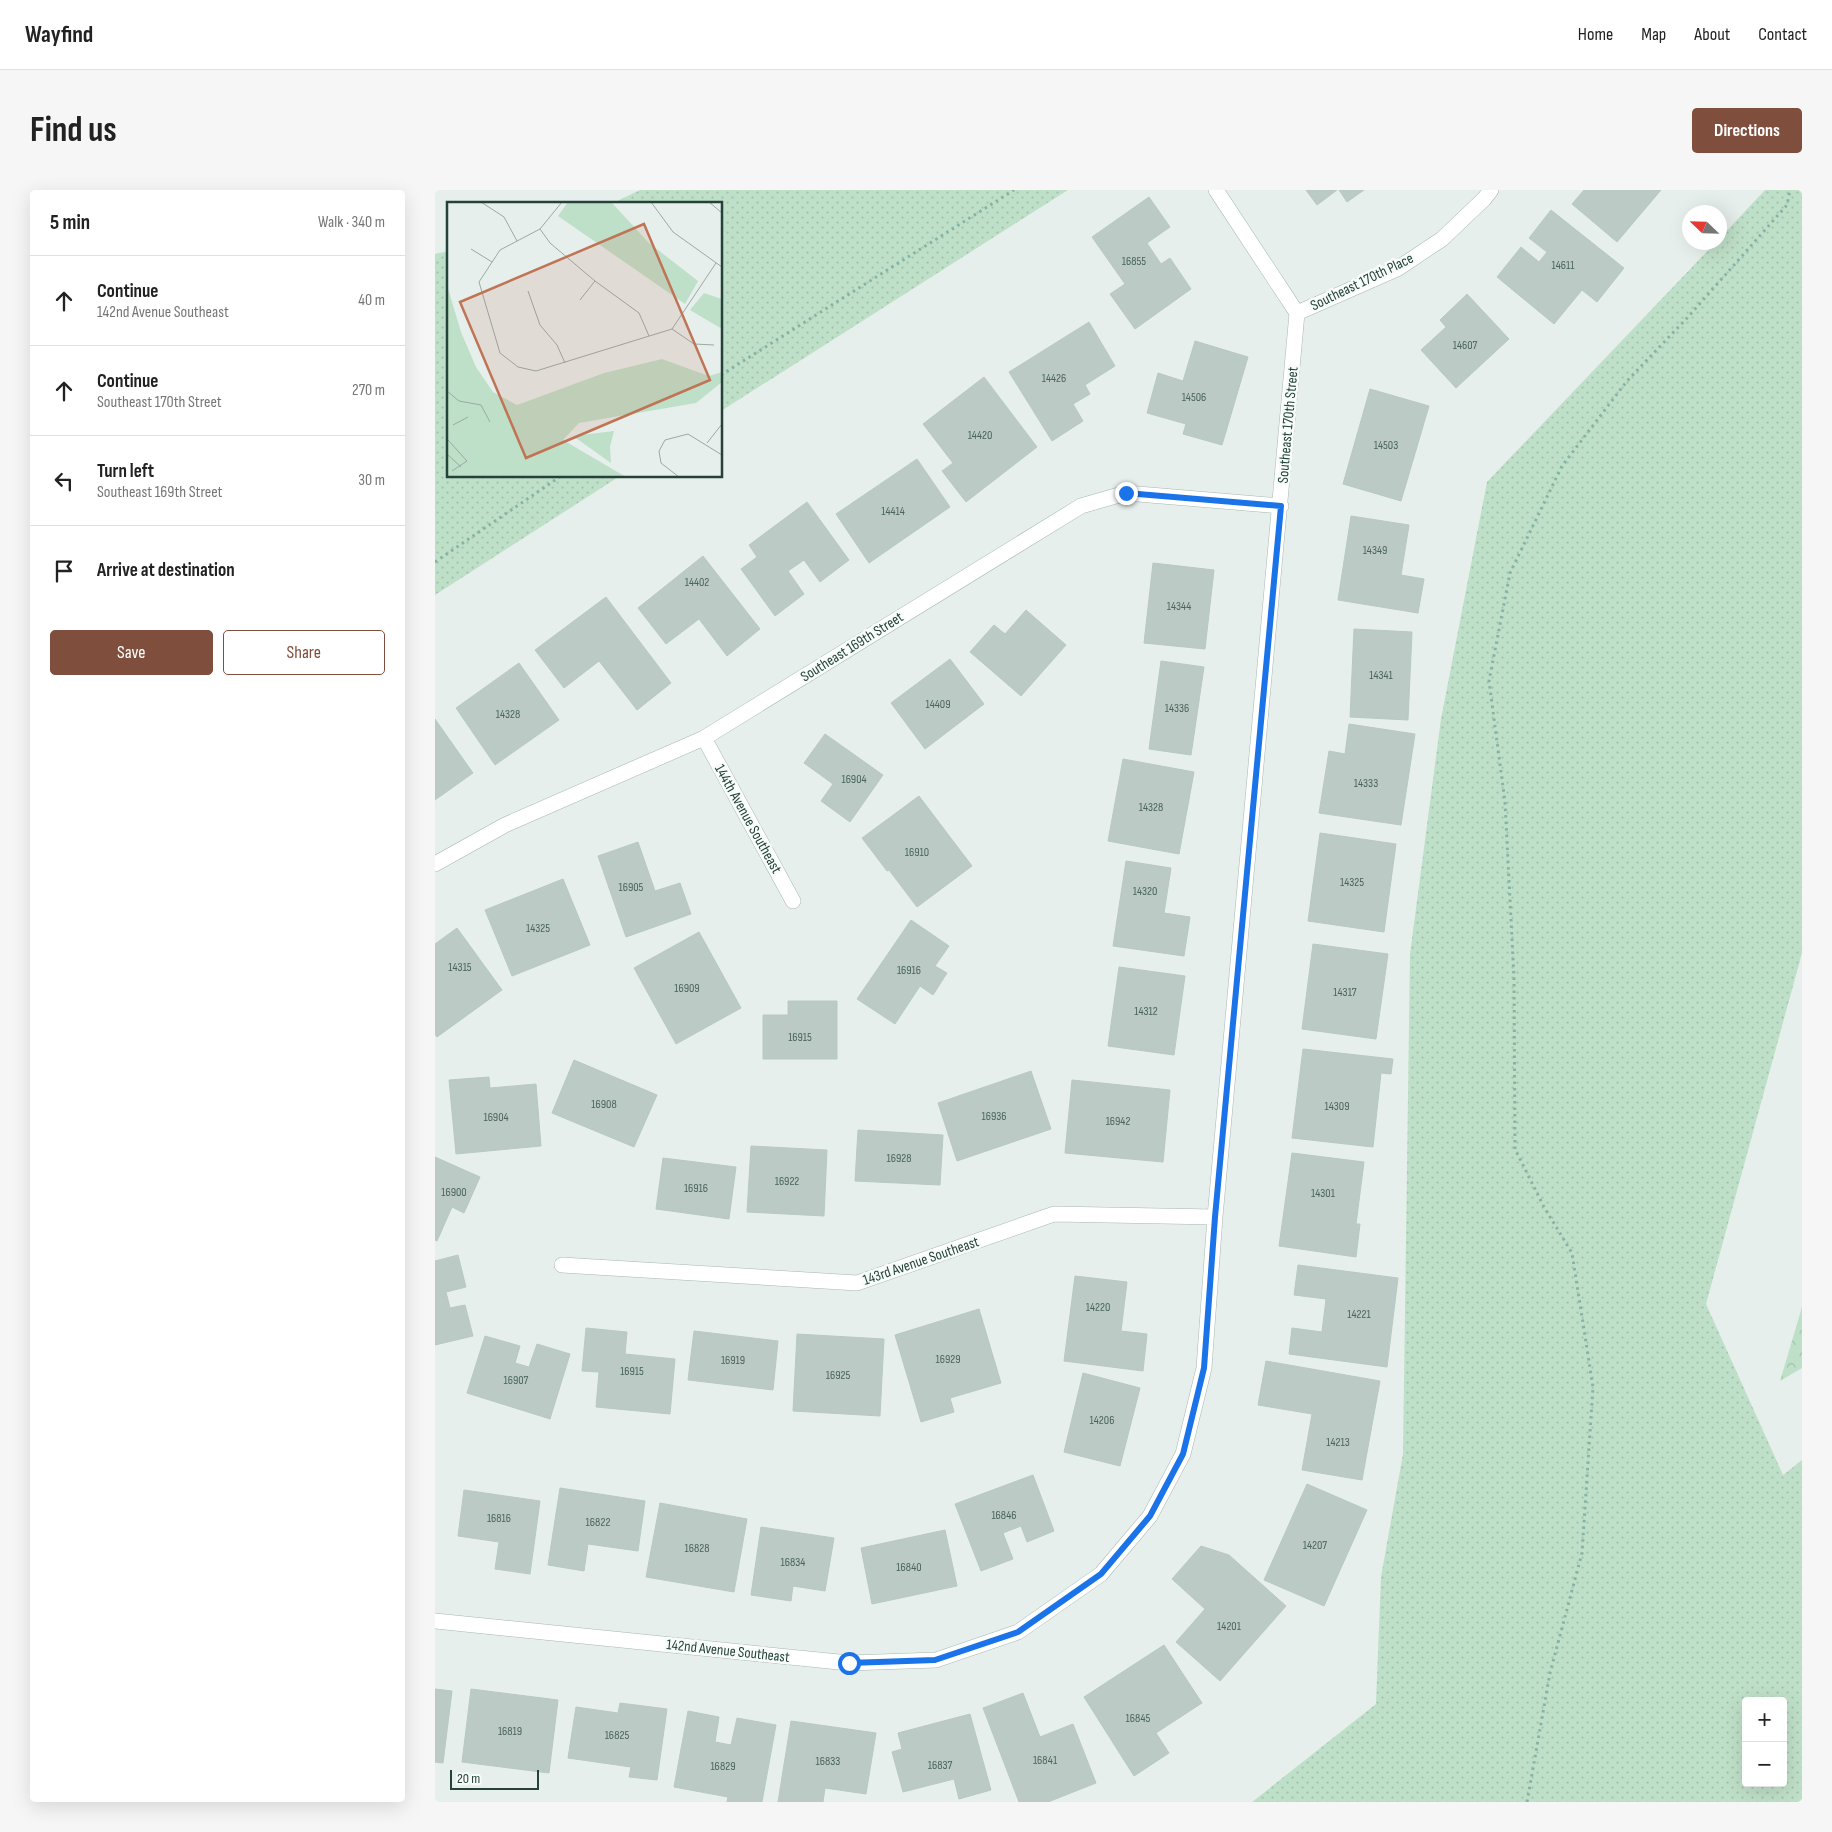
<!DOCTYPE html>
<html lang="en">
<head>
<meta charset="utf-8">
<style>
	body { margin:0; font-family:"Sofia Sans Condensed",sans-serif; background:#f6f6f6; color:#222 }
	.controls { position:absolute; right:15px; bottom:15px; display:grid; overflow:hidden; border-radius:5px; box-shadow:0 5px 20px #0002 }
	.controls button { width:45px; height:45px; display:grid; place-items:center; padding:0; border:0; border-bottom:1px solid #e0e0e0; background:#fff; color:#222; font:25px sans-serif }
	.compass { position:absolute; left:1247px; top:15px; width:45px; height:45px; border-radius:50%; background:#fff; box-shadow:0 5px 20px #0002; rotate:293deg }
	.scale { position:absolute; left:15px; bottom:12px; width:89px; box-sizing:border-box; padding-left:5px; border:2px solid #24423a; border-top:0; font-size:14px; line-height:18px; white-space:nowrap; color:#24423a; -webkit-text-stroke:4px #f7fbf9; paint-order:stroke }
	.stop { position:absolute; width:15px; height:15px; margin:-11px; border:4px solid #1a73e8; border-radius:50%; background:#fff }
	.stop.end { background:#1a73e8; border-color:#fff; box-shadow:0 1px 5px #0008 }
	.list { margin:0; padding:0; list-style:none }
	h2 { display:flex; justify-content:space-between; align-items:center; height:65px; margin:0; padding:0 20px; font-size:21px }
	h2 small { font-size:16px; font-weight:400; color:#767676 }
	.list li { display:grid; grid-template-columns:32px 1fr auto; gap:15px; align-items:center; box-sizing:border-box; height:90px; padding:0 20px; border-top:1px solid #e0e0e0 }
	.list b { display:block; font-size:19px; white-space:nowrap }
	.list p { margin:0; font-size:16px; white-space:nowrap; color:#767676 }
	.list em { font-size:16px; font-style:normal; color:#767676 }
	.actions { display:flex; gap:10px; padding:15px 20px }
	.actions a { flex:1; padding:11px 0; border:1px solid #804e3d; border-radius:5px; text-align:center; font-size:18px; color:#804e3d }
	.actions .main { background:#804e3d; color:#fff }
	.icon { flex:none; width:28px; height:28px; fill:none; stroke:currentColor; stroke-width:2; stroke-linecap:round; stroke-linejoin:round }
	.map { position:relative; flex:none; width:1367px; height:1612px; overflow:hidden; border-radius:5px }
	header { display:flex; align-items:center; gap:30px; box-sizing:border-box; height:70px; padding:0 25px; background:#fff; border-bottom:1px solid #e0e0e0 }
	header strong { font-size:24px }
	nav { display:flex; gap:28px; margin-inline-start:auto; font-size:18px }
	.intro { display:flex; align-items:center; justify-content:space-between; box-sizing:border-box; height:120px; padding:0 30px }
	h1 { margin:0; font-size:35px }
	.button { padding:12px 22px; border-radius:5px; background:#804e3d; color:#fff; font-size:18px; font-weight:700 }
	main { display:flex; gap:30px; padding:0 30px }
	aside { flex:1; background:#fff; border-radius:5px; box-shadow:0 5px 20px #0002 }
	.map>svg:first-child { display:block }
	.grass { fill:url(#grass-dots); fill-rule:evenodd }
	.forest { fill:url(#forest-crowns) }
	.building { fill:#bbcac4; stroke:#b8c9c2 }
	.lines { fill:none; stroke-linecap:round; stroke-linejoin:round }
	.street-casing { stroke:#a8b8b2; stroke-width:16 }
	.path { stroke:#86b3a5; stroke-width:3; stroke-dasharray:2.5 4; stroke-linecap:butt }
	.street { stroke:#fff; stroke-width:15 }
	.route { stroke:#1a73e8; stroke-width:6 }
	.labels { text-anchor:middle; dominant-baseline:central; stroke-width:5; stroke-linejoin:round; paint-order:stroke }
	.number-label { font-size:12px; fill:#4a645c }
	.street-label { font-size:15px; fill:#24423a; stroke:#f7fbf9 }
	.inset-road { fill:none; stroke:#98aaa4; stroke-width:1 }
	.view { fill:#c07456; fill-opacity:0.15; stroke:#c07456; stroke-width:2.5 }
	.inset-edge { fill:none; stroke:#24423a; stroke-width:2.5 }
</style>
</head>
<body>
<header>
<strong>Wayfind</strong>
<nav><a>Home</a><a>Map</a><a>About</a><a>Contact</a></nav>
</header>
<div class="intro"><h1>Find us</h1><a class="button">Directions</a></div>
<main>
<aside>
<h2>5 min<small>Walk · 340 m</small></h2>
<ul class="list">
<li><svg class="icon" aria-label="ahead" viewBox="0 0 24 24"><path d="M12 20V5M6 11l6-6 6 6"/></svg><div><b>Continue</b><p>142nd Avenue Southeast</p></div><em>40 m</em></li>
<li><svg class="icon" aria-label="ahead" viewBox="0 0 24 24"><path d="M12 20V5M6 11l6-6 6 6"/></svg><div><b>Continue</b><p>Southeast 170th Street</p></div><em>270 m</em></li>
<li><svg class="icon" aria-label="left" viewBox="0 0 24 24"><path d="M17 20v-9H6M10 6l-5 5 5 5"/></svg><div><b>Turn left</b><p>Southeast 169th Street</p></div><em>30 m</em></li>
<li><svg class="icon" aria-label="arrive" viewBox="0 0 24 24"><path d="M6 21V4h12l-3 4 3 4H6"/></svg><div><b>Arrive at destination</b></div></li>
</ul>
<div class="actions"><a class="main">Save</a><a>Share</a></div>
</aside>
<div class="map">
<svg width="1367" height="1612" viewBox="0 0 1367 1612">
	<defs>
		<pattern id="grass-dots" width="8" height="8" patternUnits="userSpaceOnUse" patternTransform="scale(1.25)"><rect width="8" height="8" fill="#bfe0c8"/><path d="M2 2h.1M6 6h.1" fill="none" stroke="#a4c1ad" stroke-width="1.8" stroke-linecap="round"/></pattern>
		<pattern id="forest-crowns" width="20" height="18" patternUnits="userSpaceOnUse" patternTransform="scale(1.25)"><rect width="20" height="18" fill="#bfe0c8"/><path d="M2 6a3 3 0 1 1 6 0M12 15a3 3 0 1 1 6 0" fill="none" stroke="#a4c1ad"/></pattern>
	</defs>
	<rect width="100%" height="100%" fill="#e6efeb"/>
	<path class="grass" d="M205,0H633L286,221V14H176Z
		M1330,0H1367V763L1271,1114L1348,1285L1367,1270V1612H817L941,1514L946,1387L968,1264L975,764L1006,529L1052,292L1280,53L1284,52L1285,48ZM1311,1511H1348V1593H1311Z
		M14,61V286H185L0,405V64Z"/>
	<path class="forest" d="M1367,1117V1178L1345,1191Z"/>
	<path class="building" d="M871,0H902L882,15Z
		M904,0H929L912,12Z
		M1149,0H1226L1182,52L1137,14Z
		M714,7L735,37L712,53L726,74L735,68L756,99L700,139L675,104L690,94L657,47Z
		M1116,20L1189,78L1162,112L1147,100L1119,134L1062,87L1086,57L1104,72L1112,62L1094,48Z
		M1032,104L1074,149L1021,198L986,160L1011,137L1005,130Z
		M654,132L680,176L650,195L655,204L638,214L648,231L617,251L574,182Z
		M760,151L813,167L787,255L748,244L751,234L712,223L723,183L748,191Z
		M549,187L602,257L531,312L507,281L518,273L488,234Z
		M935,199L994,216L966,311L908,294Z
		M482,269L515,317L434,373L401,324Z
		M372,312L414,370L385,392L369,370L353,381L369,404L340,426L306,379L322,367L314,355Z
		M916,326L974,335L966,385L989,389L983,423L903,410Z
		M268,366L325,439L292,466L264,429L231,454L203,418Z
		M718,373L779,380L770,459L709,453Z
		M171,407L236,493L202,520L164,471L129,498L100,460Z
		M591,420L631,455L586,506L535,462L559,435L570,444Z
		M919,439L977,442L973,530L915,527Z
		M515,469L549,514L490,559L456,513Z
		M726,471L769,477L756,565L714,559Z
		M84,473L124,530L60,575L21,518Z
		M0,529L38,583L0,610Z
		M914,534L980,544L966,635L884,623L894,561L910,564Z
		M390,544L448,585L415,632L386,611L398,594L369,573Z
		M688,569L759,582L744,664L673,651Z
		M484,606L537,676L482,717L454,680L452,681L427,648Z
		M885,643L961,654L949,742L873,731Z
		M203,652L220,701L245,693L256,724L191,747L163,666Z
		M691,671L736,678L729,723L755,727L749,766L678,756Z
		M128,689L155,755L77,786L50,720Z
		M476,730L514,756L500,776L512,783L498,805L485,796L460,834L422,809Z
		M22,738L67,800L2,847L0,844V754Z
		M264,742L306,818L241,854L199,778Z
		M878,754L953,764L941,849L867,839Z
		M684,777L750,786L739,865L673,856Z
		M353,811H402V869H328V825H353Z
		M868,859L958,869L956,884L946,883L938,957L857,948Z
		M139,870L222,905L199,957L117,923Z
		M596,881L616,939L522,971L503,913Z
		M54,887L55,898L101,894L106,956L21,964L14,890Z
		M637,890L735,900L728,972L630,963Z
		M423,940L508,945L505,995L420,991Z
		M316,956L392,960L389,1026L312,1022Z
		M857,963L929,972L921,1034H925L921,1067L844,1056Z
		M0,967L45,987L29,1023L17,1017L2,1051L0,1050Z
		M228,968L301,977L294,1029L221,1019Z
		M23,1065L31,1097L11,1102L15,1118L30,1115L38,1146L0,1155V1071Z
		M863,1075L963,1088L952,1177L854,1164L857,1138L887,1142L891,1109L859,1105Z
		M640,1086L692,1092L686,1141L712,1144L708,1181L629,1171Z
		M544,1119L566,1193L515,1208L519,1222L486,1232L460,1145Z
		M151,1138L192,1142L190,1164L240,1169L235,1224L161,1217L164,1182L147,1181Z
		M259,1141L343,1151L338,1200L253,1190Z
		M362,1144L449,1149L445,1226L358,1221Z
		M50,1146L85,1156L80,1173L94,1177L102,1154L135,1164L115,1229L32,1203Z
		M831,1171L945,1191L927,1290L867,1280L877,1224L823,1215Z
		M648,1183L705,1198L685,1276L629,1262Z
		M598,1285L619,1341L592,1352L586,1336L568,1343L578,1369L546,1381L520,1314Z
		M872,1294L932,1320L889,1416L829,1390Z
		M125,1298L210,1311L203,1361L153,1354L149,1381L113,1375Z
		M29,1300L105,1311L95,1384L60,1379L64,1352L23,1346Z
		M225,1313L312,1329L299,1402L211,1387Z
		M326,1337L399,1348L390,1401L358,1396L356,1411L316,1405Z
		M510,1340L522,1396L437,1414L426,1358Z
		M766,1356L794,1365L851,1416L785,1491L741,1452L770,1419L737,1389Z
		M729,1455L767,1513L721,1543L734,1563L699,1586L649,1507Z
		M0,1499L17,1501L8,1573L0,1572Z
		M36,1499L123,1510L114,1583L27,1572Z
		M588,1503L605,1547L638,1534L661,1593L613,1612H584L548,1518Z
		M185,1513L232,1519L222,1590L194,1587L196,1577L133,1568L141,1517L183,1523Z
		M253,1521L284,1527L280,1552L296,1555L302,1528L341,1535L327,1612H292L293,1607L239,1597Z
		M535,1524L556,1600L524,1609L519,1589L468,1602L457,1562L467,1559L463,1543Z
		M356,1531L441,1543L431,1604L390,1598L388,1612H343Z"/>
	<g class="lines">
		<g class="street-casing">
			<path id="street" d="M781,0L862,123
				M862,123L962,79L1007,49L1049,9L1056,0
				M269,548L358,711
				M0,674L70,635L269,548L646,316L691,303L846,316
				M127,1075L422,1093L619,1024L780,1027
				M0,1431L414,1473L501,1470L583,1442L666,1384L715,1326L748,1264L769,1178L780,1027L862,123"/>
		</g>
		<path class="path" d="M286,185L579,0
			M0,372L126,286
			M1092,1612L1115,1483L1147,1363L1158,1197L1137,1063L1109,1017L1080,959L1079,788L1070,612L1054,491L1075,383L1127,276L1192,191L1253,127L1352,15L1355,0"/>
		<use href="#street" class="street"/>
	</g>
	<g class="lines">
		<path class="route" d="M414,1473L500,1470L583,1442L666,1384L715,1326L748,1264L769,1178L780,1027L846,316L691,303"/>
	</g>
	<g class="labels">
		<g class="number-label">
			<text x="699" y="71">16855</text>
			<text x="1128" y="75">14611</text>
			<text x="1030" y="155">14607</text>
			<text x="619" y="188">14426</text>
			<text x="759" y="207">14506</text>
			<text x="545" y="245">14420</text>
			<text x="951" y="255">14503</text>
			<text x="458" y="321">14414</text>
			<text x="940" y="360">14349</text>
			<text x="262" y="392">14402</text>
			<text x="744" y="416">14344</text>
			<text x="946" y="485">14341</text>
			<text x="503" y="514">14409</text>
			<text x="742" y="518">14336</text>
			<text x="73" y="524">14328</text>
			<text x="419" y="589">16904</text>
			<text x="931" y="593">14333</text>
			<text x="716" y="617">14328</text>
			<text x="482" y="662">16910</text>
			<text x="917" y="692">14325</text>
			<text x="196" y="697">16905</text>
			<text x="710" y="701">14320</text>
			<text x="103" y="738">14325</text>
			<text x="25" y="777">14315</text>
			<text x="474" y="780">16916</text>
			<text x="252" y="798">16909</text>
			<text x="910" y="802">14317</text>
			<text x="711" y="821">14312</text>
			<text x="365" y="847">16915</text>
			<text x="169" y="914">16908</text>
			<text x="902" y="916">14309</text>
			<text x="559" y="926">16936</text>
			<text x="61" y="927">16904</text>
			<text x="683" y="931">16942</text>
			<text x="464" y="968">16928</text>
			<text x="352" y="991">16922</text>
			<text x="261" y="998">16916</text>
			<text x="19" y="1002">16900</text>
			<text x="888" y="1003">14301</text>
			<text x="663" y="1117">14220</text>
			<text x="924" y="1124">14221</text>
			<text x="513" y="1169">16929</text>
			<text x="298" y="1170">16919</text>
			<text x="197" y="1181">16915</text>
			<text x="403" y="1185">16925</text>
			<text x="81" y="1190">16907</text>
			<text x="667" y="1230">14206</text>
			<text x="903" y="1252">14213</text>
			<text x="569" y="1325">16846</text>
			<text x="64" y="1328">16816</text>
			<text x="163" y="1332">16822</text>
			<text x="880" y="1355">14207</text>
			<text x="262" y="1358">16828</text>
			<text x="358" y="1372">16834</text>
			<text x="474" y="1377">16840</text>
			<text x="794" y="1436">14201</text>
			<text x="703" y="1528">16845</text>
			<text x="75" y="1541">16819</text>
			<text x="182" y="1545">16825</text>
			<text x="610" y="1570">16841</text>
			<text x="393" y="1571">16833</text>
			<text x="505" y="1575">16837</text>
			<text x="288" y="1576">16829</text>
		</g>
		<g class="street-label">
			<text transform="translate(927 92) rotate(-26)">Southeast 170th Place</text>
			<text transform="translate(853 235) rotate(-85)">Southeast 170th Street</text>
			<text transform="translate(417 457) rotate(-32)">Southeast 169th Street</text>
			<text transform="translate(313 629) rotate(61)">144th Avenue Southeast</text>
			<text transform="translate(486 1071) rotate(-19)">143rd Avenue Southeast</text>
			<text transform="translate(293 1461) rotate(6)">142nd Avenue Southeast</text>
		</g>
	</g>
	<g transform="translate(12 12)">
		<rect width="275" height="275" fill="#e6efeb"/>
		<path d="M121,0L165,1L202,41L251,79L238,102L111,14ZM0,83L14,130L29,165L46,190L70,203L157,171L215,157L262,174L275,170V180L249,201L132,221L116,238L179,275H0ZM257,91L275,97V127L243,108Z" fill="#bfe0c8"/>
		<path d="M167,229L163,245L164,261L126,234Z" fill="#bfe0c8"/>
		<path class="inset-road" d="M34,0L57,15L70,39M115,0L93,27L53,48L32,80L53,151L71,165L89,169L225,127M204,0L226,30L275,65M262,0L275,11M93,27L103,41L148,79L192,111L202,134M24,47L45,60M81,89L93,123L110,143L118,161M133,98L148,79M225,127L269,61M225,127L247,142L267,143M0,189L12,199L34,203L43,220M6,223L21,215M1,238L20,259L5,269M260,241L275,222M0,252L14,265M232,275L214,261L212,249L218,238L241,232L275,253"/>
		<path class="view" d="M197,22L263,178L79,256L13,100Z"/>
		<rect width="275" height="275" class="inset-edge"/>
	</g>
</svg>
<div class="controls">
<button>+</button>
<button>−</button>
</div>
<svg class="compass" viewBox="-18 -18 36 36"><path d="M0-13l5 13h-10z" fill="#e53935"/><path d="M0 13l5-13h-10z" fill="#767676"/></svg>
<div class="scale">20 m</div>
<div class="stop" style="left:414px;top:1473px"></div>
<div class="stop end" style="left:691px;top:303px"></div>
</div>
</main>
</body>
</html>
